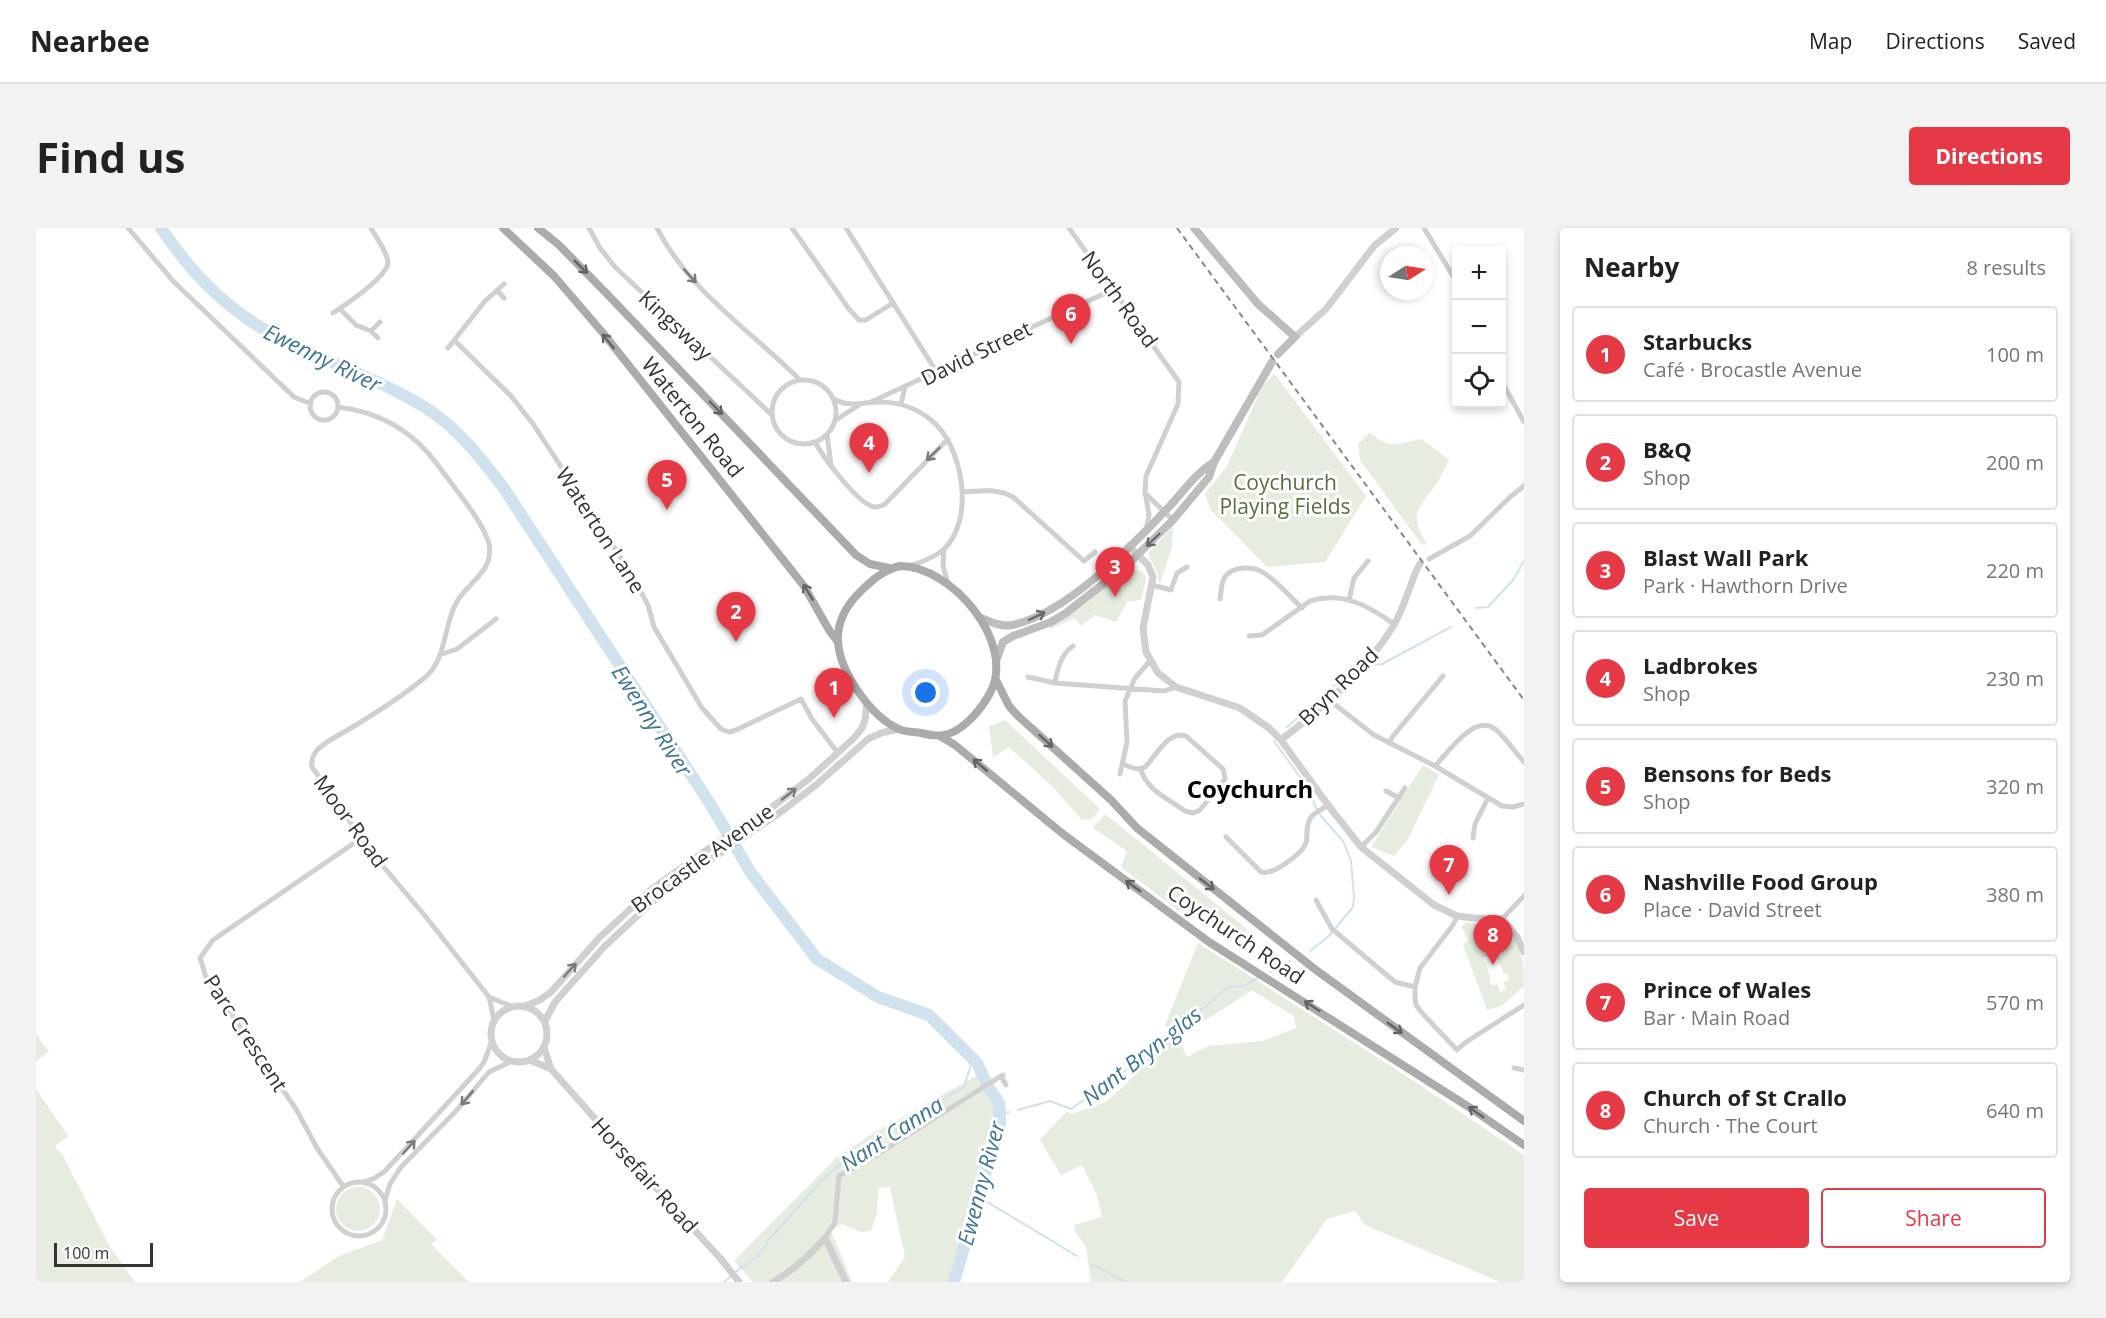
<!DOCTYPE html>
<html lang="en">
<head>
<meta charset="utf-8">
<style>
	body { margin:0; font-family:"Open Sans",sans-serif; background:#f2f2f2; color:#222 }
	.controls { position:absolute; right:18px; top:18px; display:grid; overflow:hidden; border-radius:6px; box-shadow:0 3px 9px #0003 }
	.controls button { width:54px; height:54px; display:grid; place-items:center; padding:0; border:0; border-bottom:2px solid #e0e0e0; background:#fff; color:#222; font:30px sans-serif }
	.compass { position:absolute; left:1344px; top:18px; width:54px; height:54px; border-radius:50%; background:#fff; box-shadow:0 3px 9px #0003; rotate:78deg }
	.scale { position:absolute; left:18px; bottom:15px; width:99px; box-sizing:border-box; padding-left:6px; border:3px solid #333; border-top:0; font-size:16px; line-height:21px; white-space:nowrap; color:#333; -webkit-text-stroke:4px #fff; paint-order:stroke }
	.you { position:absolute; left:890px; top:465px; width:21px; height:21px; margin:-15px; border:4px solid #fff; border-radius:50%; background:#1a73e8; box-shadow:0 0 0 9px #1a73e833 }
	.badge { display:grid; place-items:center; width:39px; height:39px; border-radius:50%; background:#e63946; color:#fff; font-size:20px; font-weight:700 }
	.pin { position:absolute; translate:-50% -50px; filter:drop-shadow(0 2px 3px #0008) }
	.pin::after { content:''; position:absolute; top:32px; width:21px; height:18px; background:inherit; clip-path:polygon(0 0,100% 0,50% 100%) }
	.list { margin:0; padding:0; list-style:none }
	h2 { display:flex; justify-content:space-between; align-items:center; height:78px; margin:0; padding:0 24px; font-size:26px }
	h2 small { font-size:20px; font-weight:400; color:#767676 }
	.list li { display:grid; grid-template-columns:39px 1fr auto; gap:18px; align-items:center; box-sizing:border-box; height:96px; margin:0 12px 12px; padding:0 12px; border:2px solid #e0e0e0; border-radius:6px }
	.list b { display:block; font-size:22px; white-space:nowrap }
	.list p { margin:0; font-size:20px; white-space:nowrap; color:#767676 }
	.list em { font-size:20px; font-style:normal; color:#767676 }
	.actions { display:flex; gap:12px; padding:18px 24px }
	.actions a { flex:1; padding:14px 0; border:2px solid #e63946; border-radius:6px; text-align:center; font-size:21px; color:#e63946 }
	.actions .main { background:#e63946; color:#fff }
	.icon { flex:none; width:33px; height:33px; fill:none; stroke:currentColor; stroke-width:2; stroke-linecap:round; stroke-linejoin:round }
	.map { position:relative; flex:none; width:1488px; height:1054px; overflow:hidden; border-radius:6px }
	header { display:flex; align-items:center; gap:36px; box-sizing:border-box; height:84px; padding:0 30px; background:#fff; border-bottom:2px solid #e0e0e0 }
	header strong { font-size:28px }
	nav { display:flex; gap:33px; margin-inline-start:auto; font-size:21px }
	.intro { display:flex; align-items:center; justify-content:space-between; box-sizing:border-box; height:144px; padding:0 36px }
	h1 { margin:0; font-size:42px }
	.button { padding:15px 27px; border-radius:6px; background:#e63946; color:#fff; font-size:21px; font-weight:700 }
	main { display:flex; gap:36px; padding:0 36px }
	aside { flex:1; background:#fff; border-radius:6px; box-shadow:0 3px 9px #0003 }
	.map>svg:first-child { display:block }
	.green { fill:#e6ecdf; fill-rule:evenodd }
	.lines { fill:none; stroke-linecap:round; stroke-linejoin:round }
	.stream { stroke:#cfe2ee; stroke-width:2 }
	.river { stroke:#cfe2ee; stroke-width:12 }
	.minor { stroke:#d0d0d0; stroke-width:5 }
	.tertiary { stroke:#d0d0d0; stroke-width:7 }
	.secondary { stroke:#bdbdbd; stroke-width:8 }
	.primary { stroke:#ababab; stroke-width:8 }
	.rail { stroke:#888; stroke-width:2; stroke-dasharray:6 4.5; stroke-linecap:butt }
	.oneway { stroke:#636363 }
	.oneway2 { stroke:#7a7a7a }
	.oneway3 { stroke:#6a6a6a }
	.labels { text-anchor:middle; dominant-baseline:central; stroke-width:6; stroke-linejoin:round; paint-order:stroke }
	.street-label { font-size:21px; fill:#333; stroke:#fff }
	.park-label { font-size:21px; fill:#56703f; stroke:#fff }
	.water-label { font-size:22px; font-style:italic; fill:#3f7597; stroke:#fff }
	.quarter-label { font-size:24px; font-weight:bold; fill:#000; stroke:#fff }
</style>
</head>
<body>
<header>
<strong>Nearbee</strong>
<nav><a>Map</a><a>Directions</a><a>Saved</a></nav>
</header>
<div class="intro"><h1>Find us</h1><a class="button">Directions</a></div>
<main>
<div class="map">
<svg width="1488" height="1054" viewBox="0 0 1488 1054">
	<rect width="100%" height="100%" fill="#fff"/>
	<path class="green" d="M1238,145L1330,268L1289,334L1231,339L1175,282L1169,266L1191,238L1226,159Z
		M1334,204C1351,223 1364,215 1386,211L1413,232C1409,239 1406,247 1402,253C1385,280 1370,282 1391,316L1386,317L1324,232L1322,216Z
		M1137,298L1136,320L1124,355L1122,353C1123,337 1112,334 1113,324Z
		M1096,341L1106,343L1110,350L1105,372L1091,374L1080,394L1059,387L1045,398L1039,390L1013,402L1015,394L1090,342Z
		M969,492L1064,581L1056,591L1046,592L1019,561L973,519L957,529L953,498Z
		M1387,537L1403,547L1371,613L1358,628L1335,619Z
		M1069,586L1211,701L1206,713L1152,676L1143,683L1085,639L1091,623L1057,600Z
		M1431,694C1442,696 1459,696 1468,702C1488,715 1488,738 1488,758L1465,778L1451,782L1427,717L1432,712L1425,698ZM1459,725L1468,746L1471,745L1473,752L1467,754L1470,762L1464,764L1461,756L1456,758L1453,751L1455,750L1447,730Z
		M1162,715L1361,842L1488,927V1054H1464L1329,997L1319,983L1291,991L1246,1054H1055L1050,1019L1040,1005L1038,997L1066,989L1061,967L1046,937L1025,947L1004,912L1031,883L1035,886L1070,874L1088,858L1137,806L1129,797ZM1216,762L1258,788L1260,800L1226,813L1173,818L1151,829L1142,810Z
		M0,806L13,823L0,833Z
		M942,847L961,880V888L912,1054H852L869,1029L854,959L842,960L841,985L835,1003L825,1004L805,996L795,1003L816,1054H717L698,1033L801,929L836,906Z
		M0,861L32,908L19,918L27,928L74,1019L99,1054H0Z
		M300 981a22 22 0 1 1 44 0a22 22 0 1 1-44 0Z
		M361,971L401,1012L395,1016L433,1054H264L303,1028L346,1012Z"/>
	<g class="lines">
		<path class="stream" d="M1440,380L1452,379L1477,352L1488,333
			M1336,437L1346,436L1415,399
			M1251,499L1324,435
			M1238,513L1274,563L1279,578L1285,588L1307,613L1315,633L1318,669L1317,679L1293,708L1274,723
			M1234,744L1254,733
			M982,882L1014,873L1035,881L1103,833L1139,801L1169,779L1192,759L1207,758L1222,750
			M963,887L973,884
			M943,969L1041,1028
			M1055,1036L1090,1054
			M699,1044L722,1028L733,1012L786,952L811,930L928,859L937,830
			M688,1054L695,1048"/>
		<path class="river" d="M125,0C151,39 181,72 221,97C275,129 337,147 390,180C422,200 444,229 467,259L673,574L715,645L781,731L842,769L893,787L941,835L951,857L963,875L964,895L918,1054"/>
		<path class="minor" d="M92,0L138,54L258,169L275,176
			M553,0L564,20L579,39L736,187
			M621,0C653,63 715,103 764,152
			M756,0L813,81L823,92H830L857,75
			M810,0L900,143
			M1033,0L1143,154L1142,176L1110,248L1109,264L1113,287L1110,301
			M1388,0L1420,53
			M461,62L468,70
			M304,81L320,97L335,103L342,110
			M297,85C309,77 352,49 352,34C351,23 340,10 335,0
			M335,103L344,94
			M419,113L475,168L497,196L593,342L612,377L618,399L666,480L685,501L693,504L700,502L765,471L776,491L802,525
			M412,120L449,73L468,56
			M736 184a32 32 0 1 1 64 0a32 32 0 1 1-64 0Z
			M1466,154L1488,194
			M274 178a14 14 0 1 1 28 0a14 14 0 1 1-28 0Z
			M798,171C813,180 828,174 844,174C862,174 881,180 895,192C927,217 940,292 907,322C898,330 885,334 874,338
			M835,174L1078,61
			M865,176L869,159
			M302,179C344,184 376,202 401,236C415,256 448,294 453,316C458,341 436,352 424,369C406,394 413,431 387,451C365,469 340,485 315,500C305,506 290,513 281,522C277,527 275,532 276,539L311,588L324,611L390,689L453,769L458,792
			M800,192L823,177
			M791,207L795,237
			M779,214C787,229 822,276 838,279C842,279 845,278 848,277L912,211
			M926,264C944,263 962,260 977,269L1048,333L1059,324
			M1110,266L1137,292
			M908,322L907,338L912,355
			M1393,331L1434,308L1474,269L1488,258
			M1116,357L1135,362L1141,345L1151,339
			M1184,371C1185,366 1185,358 1187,353C1192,338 1216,337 1228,345C1242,354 1254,369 1266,380
			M1313,372L1318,350L1332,333
			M1213,408L1226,407L1274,373C1306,363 1333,378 1358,396
			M406,426L421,421L460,391
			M992,449L1019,455L1128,463L1140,459
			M1019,455C1021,442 1026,425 1037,418
			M1293,472L1338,507L1399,538L1466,578L1477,579L1488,576
			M1353,515L1357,508L1407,448
			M1087,536C1094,539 1101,543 1109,539C1120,528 1132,502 1150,508L1187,541L1189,551L1164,582L1157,585L1149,583C1134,572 1109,561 1105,541
			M1399,538C1412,524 1439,485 1459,501C1470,510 1479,524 1488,534
			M1084,546L1091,514L1089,473L1099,450L1113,434
			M1350,563L1363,570
			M1190,609L1225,644C1236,648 1266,626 1270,615C1272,607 1269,595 1276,588C1280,584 1287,581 1292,577
			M1437,610L1439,596L1452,570
			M1325,619L1340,604L1369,560
			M1280,672L1296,701L1359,754L1379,759
			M1421,688L1417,697L1384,740L1379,759V770L1380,777L1386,785L1421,822L1430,814L1488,777
			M1466,691L1488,668
			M453,769L475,778
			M1478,840L1488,842
			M967,847L965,848L970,857
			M296 981a27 27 0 1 1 54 0a27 27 0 1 1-54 0Z
			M328,954L339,950L349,943L443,841L448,834L456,813
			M307,958L281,920L260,881L170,749L164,730L177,712L324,611
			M349,972L354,956L365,939L420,883L453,844L476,833
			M789,1010L799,994L803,948L842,926L965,848"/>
		<path class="tertiary" d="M1259,109L1290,81L1338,18L1360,0
			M1093,318L1112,337L1117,349L1107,400L1110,424L1122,445L1140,459L1204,480L1233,500L1245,512L1292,577L1325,619L1398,677L1421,688L1438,690L1466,691L1481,709L1488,724
			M1245,512C1287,479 1330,443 1358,397C1368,379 1373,360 1381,341L1384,336
			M455 806a28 28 0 1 1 56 0a28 28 0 1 1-56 0Z
			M489,778L504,772L515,764L563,710L617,660L679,616L739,577L774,550L818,510L826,500L829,492L831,475
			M509,793L519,774L568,719L626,665L746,583L780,557L832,511L845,505L863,501
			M508,820L515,841L638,980L685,1031L703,1054
			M494,832L515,841
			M737,1054C756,1043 774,1027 789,1010L810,1054"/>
		<path class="secondary" d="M1158,0L1222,76L1259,109L1242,126
			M945,390C955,394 965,399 976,397C1028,387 1094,320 1130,282C1146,266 1158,246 1178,234
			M960,433L967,414L977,408L1015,394L1030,385L1090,338L1137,292L1173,249L1178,234L1236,134"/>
		<path class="primary" d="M467,0L518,48L567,105L768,358L793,402L802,414
			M502,0L523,17L572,67L820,327L834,336L853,340
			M864,338C916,338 981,415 954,465C946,480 929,501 912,506C903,509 894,507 885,505C878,504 869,504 863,501C835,489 804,444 802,414C801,395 810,378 823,365C835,353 847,342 864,338Z
			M960,452L973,478L982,488L1075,572L1101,600L1280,742L1488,893
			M904,508L919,517L1027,606L1173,714L1436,881L1488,917"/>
		<path class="rail" d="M1141,0L1488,472"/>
	</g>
	<defs><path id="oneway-shaft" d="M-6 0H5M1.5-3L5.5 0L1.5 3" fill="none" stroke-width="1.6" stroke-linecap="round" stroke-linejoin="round" transform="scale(1.5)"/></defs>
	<g class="oneway">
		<use href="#oneway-shaft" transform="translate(545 39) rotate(45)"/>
		<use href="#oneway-shaft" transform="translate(572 113) rotate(-129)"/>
		<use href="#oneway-shaft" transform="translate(680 180) rotate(46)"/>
		<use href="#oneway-shaft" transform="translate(772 364) rotate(-121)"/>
		<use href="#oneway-shaft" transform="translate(1010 513) rotate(42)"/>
		<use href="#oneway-shaft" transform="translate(944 537) rotate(-140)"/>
		<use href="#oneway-shaft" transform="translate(1171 656) rotate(38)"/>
		<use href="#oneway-shaft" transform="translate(1097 658) rotate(-144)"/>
		<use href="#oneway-shaft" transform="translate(1276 778) rotate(-147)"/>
		<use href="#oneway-shaft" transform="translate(1359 800) rotate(36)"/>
		<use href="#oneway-shaft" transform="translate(1440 884) rotate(-145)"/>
	</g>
	<g class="oneway2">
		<use href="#oneway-shaft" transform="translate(654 48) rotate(48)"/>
		<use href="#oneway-shaft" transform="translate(897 226) rotate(136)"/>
		<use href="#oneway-shaft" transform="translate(753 566) rotate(-38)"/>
		<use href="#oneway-shaft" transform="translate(534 742) rotate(-48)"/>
		<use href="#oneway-shaft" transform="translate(431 870) rotate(130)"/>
		<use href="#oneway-shaft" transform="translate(373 919) rotate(-48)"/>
	</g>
	<g class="oneway3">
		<use href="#oneway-shaft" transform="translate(1117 312) rotate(136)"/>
		<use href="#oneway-shaft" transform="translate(1001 388) rotate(-25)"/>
	</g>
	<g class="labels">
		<g class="street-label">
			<text transform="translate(1084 71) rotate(54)">North Road</text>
			<text transform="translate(640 97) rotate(43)">Kingsway</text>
			<text transform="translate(940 125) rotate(-26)">David Street</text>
			<text transform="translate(657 189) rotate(51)">Waterton Road</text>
			<text transform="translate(565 302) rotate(57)">Waterton Lane</text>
			<text transform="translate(1302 458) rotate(-44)">Bryn Road</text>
			<text transform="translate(315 593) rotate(54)">Moor Road</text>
			<text transform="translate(666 630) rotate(-36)">Brocastle Avenue</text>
			<text transform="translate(1200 706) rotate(34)">Coychurch Road</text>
			<text transform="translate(210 805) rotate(57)">Parc Crescent</text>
			<text transform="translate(609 947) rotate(48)">Horsefair Road</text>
		</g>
		<g class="park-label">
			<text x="1249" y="254">Coychurch<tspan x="1249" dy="24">Playing Fields</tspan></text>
		</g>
		<g class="water-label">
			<text transform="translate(287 129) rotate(26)">Ewenny River</text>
			<text transform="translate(617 492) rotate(57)">Ewenny River</text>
			<text transform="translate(1105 827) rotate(-38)">Nant Bryn-glas</text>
			<text transform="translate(855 905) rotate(-33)">Nant Canna</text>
			<text transform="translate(944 955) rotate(-75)">Ewenny River</text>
		</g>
		<g class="quarter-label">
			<text x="1214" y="560">Coychurch</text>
		</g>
	</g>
</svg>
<div class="controls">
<button>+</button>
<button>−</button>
<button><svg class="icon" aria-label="locate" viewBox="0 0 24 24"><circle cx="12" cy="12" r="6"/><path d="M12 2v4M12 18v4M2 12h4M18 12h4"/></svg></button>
</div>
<svg class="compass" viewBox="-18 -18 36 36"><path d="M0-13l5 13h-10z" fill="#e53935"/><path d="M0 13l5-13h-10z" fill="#767676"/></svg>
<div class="scale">100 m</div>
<div class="you"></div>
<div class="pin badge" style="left:798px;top:490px">1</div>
<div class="pin badge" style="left:700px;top:414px">2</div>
<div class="pin badge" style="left:1079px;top:369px">3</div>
<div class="pin badge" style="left:833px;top:245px">4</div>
<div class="pin badge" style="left:631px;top:282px">5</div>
<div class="pin badge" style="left:1035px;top:116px">6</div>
<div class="pin badge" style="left:1413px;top:667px">7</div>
<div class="pin badge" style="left:1457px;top:737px">8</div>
</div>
<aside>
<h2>Nearby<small>8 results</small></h2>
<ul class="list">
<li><span class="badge">1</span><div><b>Starbucks</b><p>Café · Brocastle Avenue</p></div><em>100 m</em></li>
<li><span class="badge">2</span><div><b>B&amp;Q</b><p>Shop</p></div><em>200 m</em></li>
<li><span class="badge">3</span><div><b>Blast Wall Park</b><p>Park · Hawthorn Drive</p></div><em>220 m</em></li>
<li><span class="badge">4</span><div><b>Ladbrokes</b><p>Shop</p></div><em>230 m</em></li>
<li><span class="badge">5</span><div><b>Bensons for Beds</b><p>Shop</p></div><em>320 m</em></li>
<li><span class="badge">6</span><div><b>Nashville Food Group</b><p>Place · David Street</p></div><em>380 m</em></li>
<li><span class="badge">7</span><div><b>Prince of Wales</b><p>Bar · Main Road</p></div><em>570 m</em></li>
<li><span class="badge">8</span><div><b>Church of St Crallo</b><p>Church · The Court</p></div><em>640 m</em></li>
</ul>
<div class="actions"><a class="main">Save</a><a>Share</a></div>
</aside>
</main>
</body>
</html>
